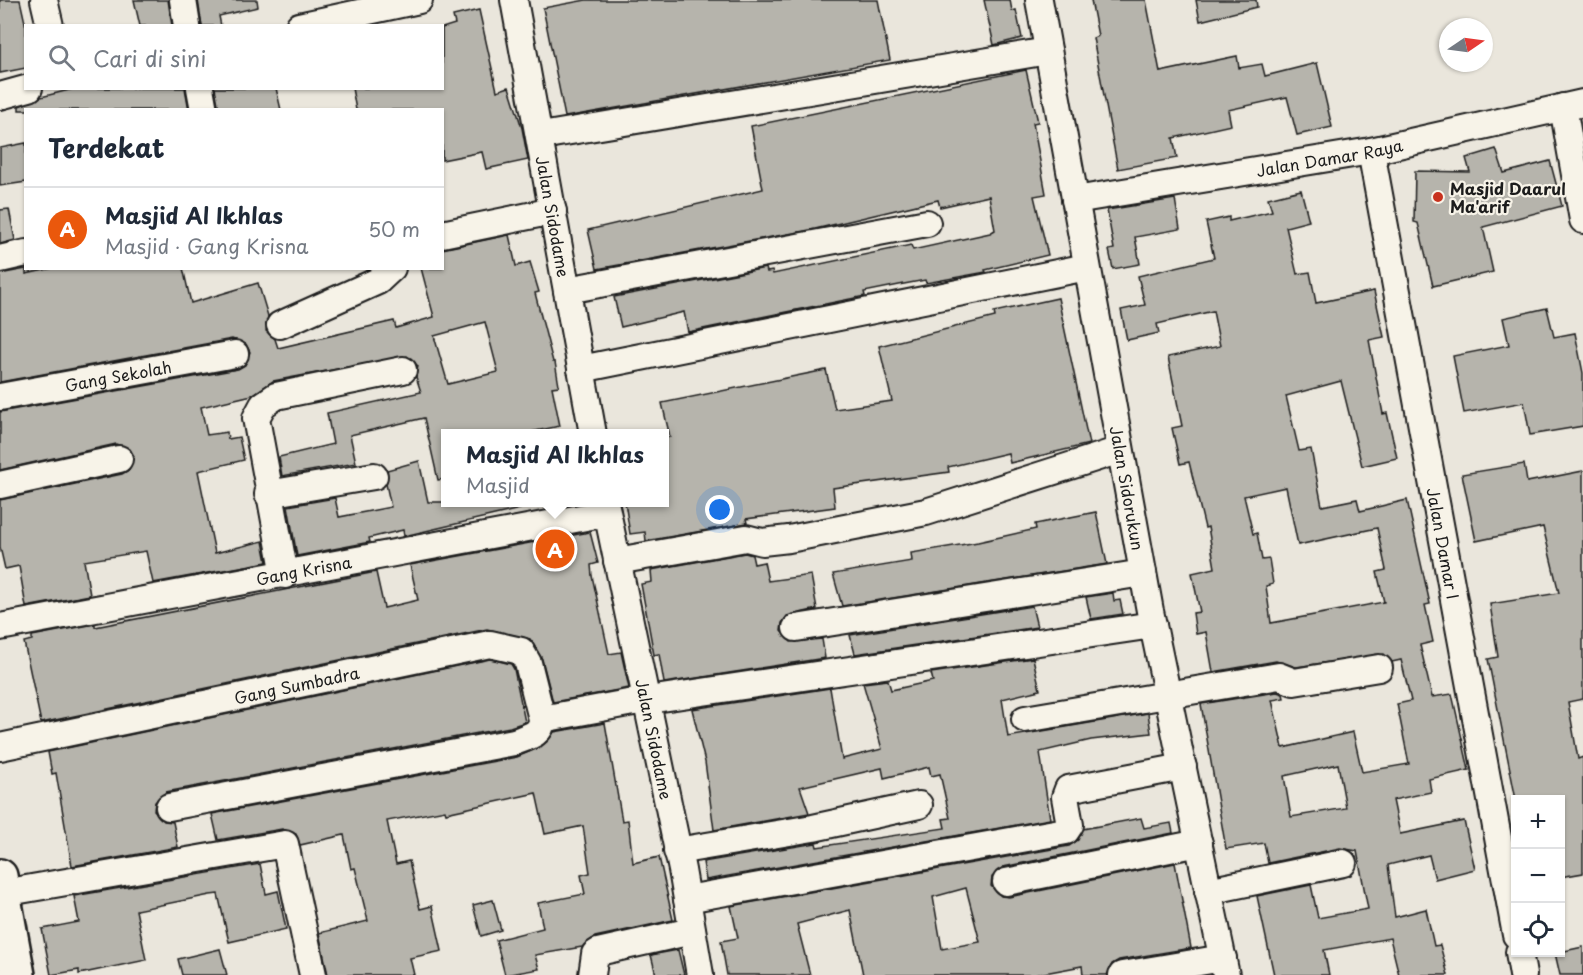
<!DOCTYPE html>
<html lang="id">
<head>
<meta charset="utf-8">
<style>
	body { margin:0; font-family:"Playpen Sans",sans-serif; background:#f6f6f7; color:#1f2937 }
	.controls { position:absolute; right:18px; bottom:18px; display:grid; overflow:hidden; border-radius:0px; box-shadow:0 2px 4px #0004 }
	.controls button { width:54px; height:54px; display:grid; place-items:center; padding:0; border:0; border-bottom:2px solid #e0e1e3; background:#fff; color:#1f2937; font:30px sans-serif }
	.compass { position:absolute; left:1439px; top:18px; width:54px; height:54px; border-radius:50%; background:#fff; box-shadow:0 2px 4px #0004; rotate:77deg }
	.you { position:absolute; left:720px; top:510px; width:21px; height:21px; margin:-15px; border:4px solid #fff; border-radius:50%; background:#1a73e8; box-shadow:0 0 0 9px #1a73e833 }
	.badge { display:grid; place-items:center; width:39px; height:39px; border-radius:50%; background:#ea580c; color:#fff; font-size:20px; font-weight:700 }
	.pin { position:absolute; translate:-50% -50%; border:3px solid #fff; box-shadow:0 2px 6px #0006 }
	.popup { position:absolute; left:441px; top:429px; width:228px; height:78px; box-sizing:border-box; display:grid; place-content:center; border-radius:0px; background:#fff; filter:drop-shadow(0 2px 4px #0005); font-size:20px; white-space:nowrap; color:#747a83 }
	.popup b { font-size:22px; color:#1f2937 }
	.popup::after { content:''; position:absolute; left:50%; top:100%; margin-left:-12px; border:12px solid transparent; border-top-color:#fff }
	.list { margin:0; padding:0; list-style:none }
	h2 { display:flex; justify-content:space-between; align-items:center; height:78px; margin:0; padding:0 24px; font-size:26px }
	h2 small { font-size:20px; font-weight:400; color:#747a83 }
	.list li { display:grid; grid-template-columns:39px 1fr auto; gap:18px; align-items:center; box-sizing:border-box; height:84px; padding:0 24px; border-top:2px solid #e0e1e3 }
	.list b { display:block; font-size:22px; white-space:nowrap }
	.list p { margin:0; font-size:20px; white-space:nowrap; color:#747a83 }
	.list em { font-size:20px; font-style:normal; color:#747a83 }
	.icon { flex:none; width:33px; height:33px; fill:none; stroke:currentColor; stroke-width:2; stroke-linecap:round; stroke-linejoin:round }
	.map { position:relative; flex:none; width:1583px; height:975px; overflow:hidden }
	.search { position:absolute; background:#fff; box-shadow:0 2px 4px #0004; left:24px; top:24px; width:420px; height:66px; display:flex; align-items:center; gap:15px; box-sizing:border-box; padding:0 21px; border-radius:0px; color:#747a83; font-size:22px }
	.panel { position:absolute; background:#fff; box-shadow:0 2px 4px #0004; left:24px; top:108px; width:420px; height:162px; border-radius:0px }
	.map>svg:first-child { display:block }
	.building { fill:#b6b4ac; stroke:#1c1c1c; stroke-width:1.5; fill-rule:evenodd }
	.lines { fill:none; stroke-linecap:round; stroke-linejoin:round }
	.minor-casing { stroke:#1c1c1c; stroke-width:30 }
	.major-casing { stroke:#1c1c1c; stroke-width:38 }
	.minor { stroke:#f7f3e8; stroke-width:26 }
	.major { stroke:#f7f3e8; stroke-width:33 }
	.poi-dot { fill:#c8321e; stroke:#f7f3e8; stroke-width:2 }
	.labels { text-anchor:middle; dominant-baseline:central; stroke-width:4.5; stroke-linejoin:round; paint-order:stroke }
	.street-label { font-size:16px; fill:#1c1c1c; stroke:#f7f3e8 }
	.poi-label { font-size:16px; font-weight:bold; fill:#1c1c1c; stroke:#f7f3e8; text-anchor:start }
</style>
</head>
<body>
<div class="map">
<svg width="1583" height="975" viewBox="0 0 1583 975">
	<rect width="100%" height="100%" fill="#eae6dc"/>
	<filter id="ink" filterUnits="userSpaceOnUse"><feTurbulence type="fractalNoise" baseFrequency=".0167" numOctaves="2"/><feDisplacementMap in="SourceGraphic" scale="12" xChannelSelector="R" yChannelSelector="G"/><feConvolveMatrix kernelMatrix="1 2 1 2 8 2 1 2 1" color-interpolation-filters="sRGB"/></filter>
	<g filter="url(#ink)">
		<path class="building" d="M0,0H20L26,27V68L0,73Z
			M134,0H168L172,26H140Z
			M198,0H257L258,7L219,16L221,26H202Z
			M586,0H878L890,60L565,117L543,8Z
			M984,0H1010L1012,11L1016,10L1022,38L994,45Z
			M1091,0H1146L1160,72L1237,56L1239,68L1262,64L1265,76L1317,63L1332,127L1297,135L1287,97L1228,110L1231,125L1173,138L1177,158L1118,169L1093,38L1098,36Z
			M1196,0H1256L1257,7L1200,21Z
			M479,10L497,91L509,87L522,128L528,160L486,169L482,152L442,160V110H356L352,88H442V28L455,24L453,16Z
			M1026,70L1038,122L1033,123L1046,194L1034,196L1048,255L985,270L986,272L926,283L925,280L904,284L864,292L865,296L688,332L684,312L621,327L614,297L766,268L767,272L772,271L773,274L911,245L913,250L990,233L995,230L989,196L940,207L938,200L815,229L597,269L588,230L763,189L751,126Z
			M77,88H185L189,110H19V106L41,97Z
			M215,88H276L281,110H219Z
			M26,143V182L0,186V148Z
			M1496,149L1504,173L1550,161L1562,206L1483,227L1493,272L1433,286L1418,223L1414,222L1415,171L1470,172L1466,158Z
			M1301,190L1309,221L1286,227L1297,274L1310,272L1316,303L1374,291L1384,337L1369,340L1383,414L1387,413L1397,458L1362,466L1341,381L1286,396L1299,451L1311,449L1322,506L1357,499L1360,511L1407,500L1430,604L1425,605L1433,642L1420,645L1432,697L1452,694L1469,770L1429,779L1431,792L1393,800L1400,834L1464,821L1475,869L1435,879L1429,855L1388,865L1395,917L1426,909L1434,946L1440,945L1448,975H1399L1390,938L1324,950L1329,975H1274L1257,896L1311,885L1318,918L1368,909L1357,851L1340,848L1268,863L1264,843L1226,849L1201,704L1277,692L1283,694L1284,698L1272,700L1283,748L1353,732L1362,772L1409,764L1397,704L1411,701L1401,660L1392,662L1384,654L1296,667L1276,661L1213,672L1206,632L1196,634L1193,613L1200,612L1192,573L1215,568L1208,527L1205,528L1189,462L1180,464L1172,428L1182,426L1168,357L1220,346L1213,311L1157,324L1159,333L1127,340L1121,310L1145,305L1138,276L1214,258L1206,222L1229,217V221L1272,211L1268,198ZM1286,487L1298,545L1377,528L1386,570L1377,572L1384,602L1271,623L1266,586L1273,584L1269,559L1262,560L1257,533L1253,534L1244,496ZM1338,764L1346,808L1291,817L1284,776Z
			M1175,199L1180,229L1135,237L1140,264L1113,269L1109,250L1114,249L1107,210Z
			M9,209L15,240L0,244V210Z
			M509,235L516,266L530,262L539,292L535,293L553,362H555L559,386L552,387L560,426L521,434H446V479L438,480L424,418L350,435L356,463L282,476L279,457L333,444L327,413L421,392L416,377L418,366L407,356L273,381L252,395L201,407L207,435L227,432L228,439L239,437L244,460L198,471L215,553L263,541L267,562L153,583L146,551L84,561L90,595L26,607L19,566L5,569L0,547V500L122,474L129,470L134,456L130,449L116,444L0,470V412L238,369L245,365L250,352L246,344L232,339L0,382V274L26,269V274L53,268H183L191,303L258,283L268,316L266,331L275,339L278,348L394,321L396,328L434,317L421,268H442V249ZM485,322L498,372L448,384L434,336Z
			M1058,298L1089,444L1010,463L1008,453L948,467L949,472L833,488L835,507L746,519L747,523L646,541L645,532L630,534L625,502H664V438L670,437L662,403L826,370L835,409L892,401L879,346L995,317L994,312Z
			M1547,308L1554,337L1575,333L1583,373V426L1530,435L1524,402L1464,413L1453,356L1509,345L1503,318Z
			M419,461L428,502H519L520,509L404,536L403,530L369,538L370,542L297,556L288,506L335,498L339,517L391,507L386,484L387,470Z
			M1524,464L1527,482L1583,471V699L1568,702L1578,759L1583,757V873L1560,877V800H1516L1488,659L1498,657L1490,604L1559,593L1543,527L1476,541L1462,474Z
			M1096,512L1107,564L842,606L833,574L912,561L911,553L978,542L1036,529L1035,524Z
			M590,532L598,563L591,565L592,576L609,654L621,652L629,688L553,702L542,659L530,639L487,629L41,723L24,642L32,640V636L95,624V627L376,572L384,608L418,600L410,565Z
			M745,553L752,555L754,564L764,562L768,581L811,575L817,609L787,616L782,623L781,631L791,642L822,639L825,658L664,683L659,654L654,655L641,584L652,582L651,570Z
			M1113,593L1114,601L1120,600L1123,614L1091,619L1086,597Z
			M1032,606L1037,627L855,654L850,635Z
			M1033,658L1040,690L1002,699L1008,737L1148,713L1151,733L1091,740L1040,752L1050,819L706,880L703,862L816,843L817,847L945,828L943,819L950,818L940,774L931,776L929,767L884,778L882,768L800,787L809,813L714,830L705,762L692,709L830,688L842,759L882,749L863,683L888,680L891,690L933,681L931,673Z
			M490,659L511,664L514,669L525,722L510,727L166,792L155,802L154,810L164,821L173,822L178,847L72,866L56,773L52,774L48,752Z
			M605,723L622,821L628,820L633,863L659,857L673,920L595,937L582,947L535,955L539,969L505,975L496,940L543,928L538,903L585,894L581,875L590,873L583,826L545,834L536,793L446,813L445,810L387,821L396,864L409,861L420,909L432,906L442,951L410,958L414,975H328L319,933L368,921L355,868L351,869L344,835L300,845L296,834L282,829L218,840L212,814L517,757L541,747L554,732Z
			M1141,818L1144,828L1171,823L1173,833L1003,867L992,877L991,886L1001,896L1009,897L1175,863L1191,948L1119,960L1112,964L1107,975H1083L1082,966L1034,975H863L850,910L797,924L810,975H727L721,941L738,938L731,906L1069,846L1078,840L1083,829ZM966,888L980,942L942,949L933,897Z
			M260,864L266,894L278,891L286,929L229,942L218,894L210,895L136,910L146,960L79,974V970L51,975L42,929L79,922L74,896Z
			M493,900L501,930L481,936L473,905Z
			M1583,947V975H1560L1555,953Z
			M220,949L227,975H182L178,959Z
			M678,950L684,975H656L651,955Z"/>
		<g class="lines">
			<g class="minor-casing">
				<g id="minor">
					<path d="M44,0L50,26"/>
					<path d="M183,0L187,26"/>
					<path id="s1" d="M514,0L593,434"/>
					<path id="s2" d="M1039,0L1150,611L1226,975"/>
					<path d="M299,26L419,0"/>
					<path d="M200,88L204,110"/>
					<path d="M0,96L29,88"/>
					<path d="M1563,107L1583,220"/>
					<path d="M541,136L1048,51"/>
					<path id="s3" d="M1371,151L1516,935"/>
					<path id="s4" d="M1075,200L1371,151L1583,103"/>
					<path d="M442,234L553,211"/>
					<path d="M0,259L26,253"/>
					<path d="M567,290L927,223"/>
					<path d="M280,325L378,281L392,268"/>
					<path d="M581,369L1087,267"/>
					<path id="s5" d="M0,397L235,354"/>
					<path d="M0,485L119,459"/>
					<path d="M268,494L374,476"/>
					<path id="s6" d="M605,502L682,870L700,975"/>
					<path d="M617,561L746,538L762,542L789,539L926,512L1120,450"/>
					<path d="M285,575L256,418L263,405L276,396L403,370"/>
					<path id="s7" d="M0,627L607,513"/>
					<path d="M796,628L1143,573"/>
					<path d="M542,719L628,703L1153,625"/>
					<path d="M1025,719L1279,676L1294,682L1379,668"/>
					<path id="s8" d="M0,747L490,644L521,651L528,663L542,719C542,735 527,737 514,742L169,807"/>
					<path d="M677,851L813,828L919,805"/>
					<path d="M1006,882L1199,843"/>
					<path d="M1208,891L1343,863"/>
					<path d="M3,893L285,844L313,975"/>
					<path d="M687,899L1066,831L1070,825L1065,797L1068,789L1183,767"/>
					<path d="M1519,952L1523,975"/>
					<path d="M592,975L595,954L598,952L692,931"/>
					<path d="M1122,975L1223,958"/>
				</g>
			</g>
			<g class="major-casing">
				<path id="major" d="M0,876L18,975"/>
			</g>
			<use href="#minor" class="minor"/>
			<use href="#major" class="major"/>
		</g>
	</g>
	<circle class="poi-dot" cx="1438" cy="197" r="6"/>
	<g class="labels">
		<g class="street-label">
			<text stroke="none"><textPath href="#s4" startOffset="258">Jalan Damar Raya</textPath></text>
			<text stroke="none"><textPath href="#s1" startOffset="220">Jalan Sidodame</textPath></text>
			<text stroke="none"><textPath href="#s5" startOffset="120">Gang Sekolah</textPath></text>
			<text stroke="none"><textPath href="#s2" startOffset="496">Jalan Sidorukun</textPath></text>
			<text stroke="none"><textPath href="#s3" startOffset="399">Jalan Damar I</textPath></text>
			<text stroke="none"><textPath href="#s7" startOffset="309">Gang Krisna</textPath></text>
			<text stroke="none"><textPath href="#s8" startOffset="303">Gang Sumbadra</textPath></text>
			<text stroke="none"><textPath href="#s6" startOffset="242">Jalan Sidodame</textPath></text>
		</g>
		<g class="poi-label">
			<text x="1450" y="188">Masjid Daarul<tspan x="1450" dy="18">Ma'arif</tspan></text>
		</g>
	</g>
</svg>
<div class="controls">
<button>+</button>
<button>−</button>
<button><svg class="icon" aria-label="locate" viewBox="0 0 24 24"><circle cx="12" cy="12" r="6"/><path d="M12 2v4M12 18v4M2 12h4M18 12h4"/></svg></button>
</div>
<svg class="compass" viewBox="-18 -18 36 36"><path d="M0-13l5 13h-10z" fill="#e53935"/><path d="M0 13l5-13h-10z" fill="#747a83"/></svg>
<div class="you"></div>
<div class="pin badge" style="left:555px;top:549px">A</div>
<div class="popup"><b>Masjid Al Ikhlas</b>Masjid</div>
<div class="search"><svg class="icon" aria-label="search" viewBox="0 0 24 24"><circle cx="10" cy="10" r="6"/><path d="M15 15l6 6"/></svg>Cari di sini</div>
<section class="panel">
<h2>Terdekat<small></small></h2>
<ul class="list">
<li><span class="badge">A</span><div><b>Masjid Al Ikhlas</b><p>Masjid · Gang Krisna</p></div><em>50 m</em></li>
</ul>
</section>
</div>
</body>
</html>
